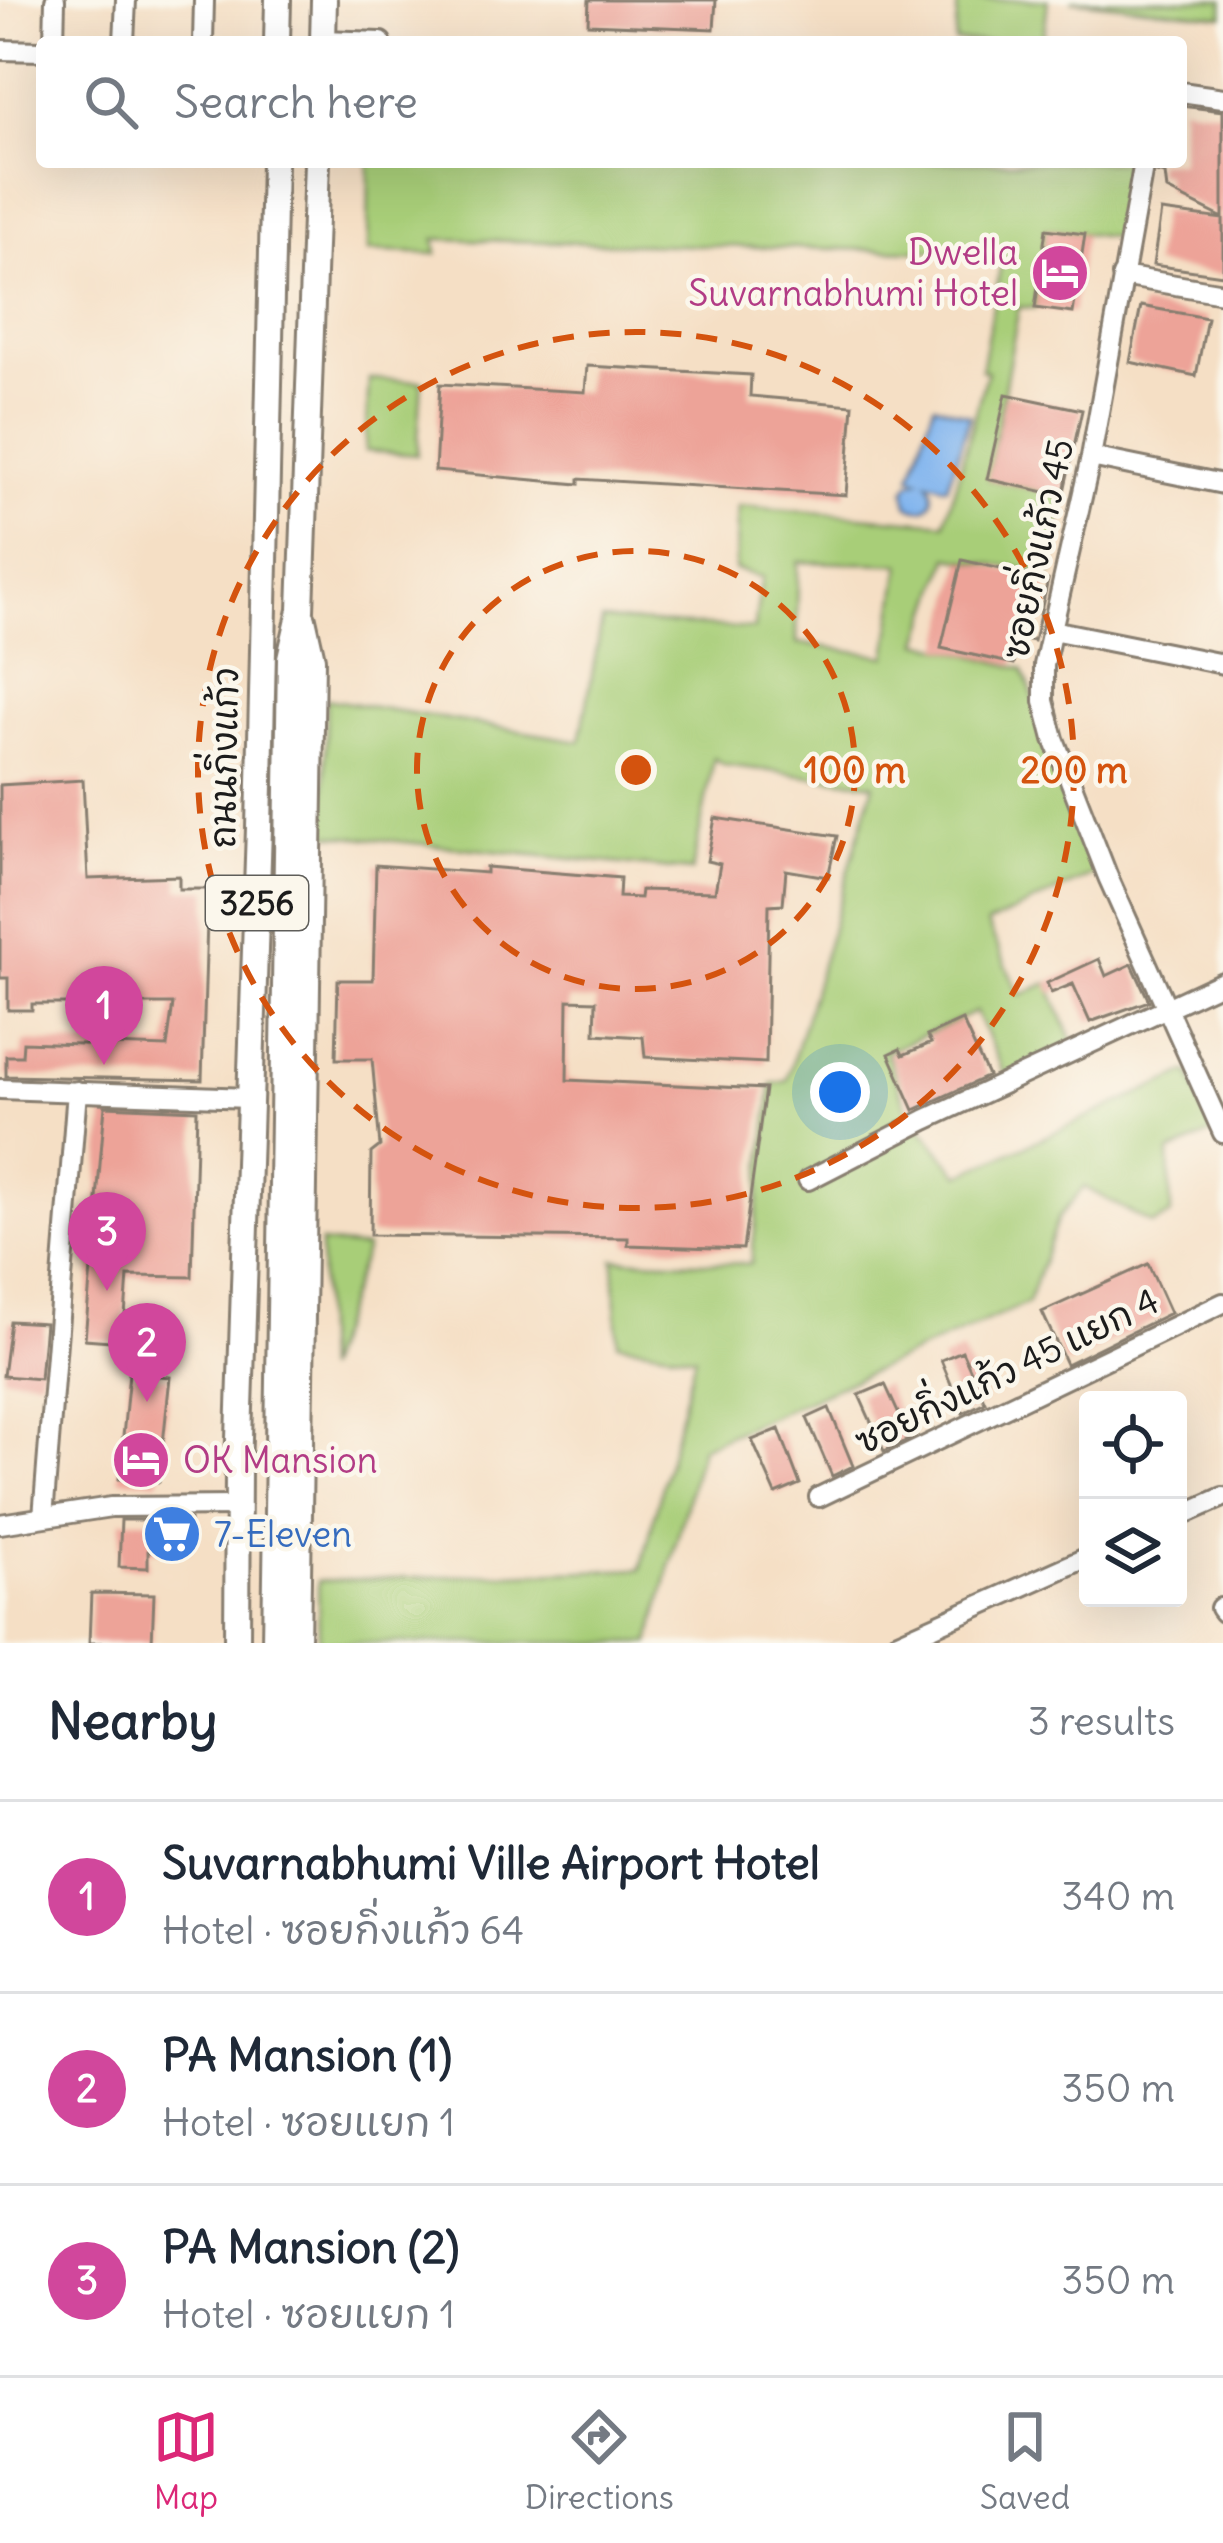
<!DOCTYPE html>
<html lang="en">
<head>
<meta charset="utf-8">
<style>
	body { margin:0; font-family:Delius,"Playpen Sans Thai",sans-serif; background:#f6f6f7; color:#1f2937 }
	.controls { position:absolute; right:36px; bottom:36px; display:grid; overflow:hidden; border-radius:12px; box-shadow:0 12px 48px #0002 }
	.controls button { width:108px; height:108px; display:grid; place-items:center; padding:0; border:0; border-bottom:3px solid #e0e1e3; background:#fff; color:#1f2937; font:60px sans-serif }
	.you { position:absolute; left:840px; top:1092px; width:42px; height:42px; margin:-30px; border:9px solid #fff; border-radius:50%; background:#1a73e8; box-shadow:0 0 0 18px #1a73e833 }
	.badge { display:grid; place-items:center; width:78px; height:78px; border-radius:50%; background:#db2777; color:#fff; font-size:39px; font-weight:700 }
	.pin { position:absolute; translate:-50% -99px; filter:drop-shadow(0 3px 6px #0008) }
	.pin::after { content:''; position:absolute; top:63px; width:42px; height:36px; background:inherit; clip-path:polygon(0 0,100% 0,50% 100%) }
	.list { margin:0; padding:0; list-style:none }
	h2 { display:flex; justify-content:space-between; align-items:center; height:156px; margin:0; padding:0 48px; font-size:51px }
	h2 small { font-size:39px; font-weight:400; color:#747a83 }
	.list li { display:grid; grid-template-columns:78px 1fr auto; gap:36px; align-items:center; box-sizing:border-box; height:192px; padding:0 48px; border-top:3px solid #e0e1e3 }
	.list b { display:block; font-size:45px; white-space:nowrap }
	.list p { margin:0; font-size:39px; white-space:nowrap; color:#747a83 }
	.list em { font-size:39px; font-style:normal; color:#747a83 }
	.icon { flex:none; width:66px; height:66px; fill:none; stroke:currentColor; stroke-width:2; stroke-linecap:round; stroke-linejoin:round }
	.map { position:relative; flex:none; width:1223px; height:1643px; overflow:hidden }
	.search { position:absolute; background:#fff; box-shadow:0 12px 48px #0002; left:36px; right:36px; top:36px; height:132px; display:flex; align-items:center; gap:30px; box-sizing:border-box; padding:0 42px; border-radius:12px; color:#747a83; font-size:45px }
	.sheet { height:732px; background:#fff }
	nav { display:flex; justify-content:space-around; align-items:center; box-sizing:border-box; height:168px; border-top:3px solid #e0e1e3; background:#fff; font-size:33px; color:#747a83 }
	nav a { display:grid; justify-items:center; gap:6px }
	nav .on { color:#db2777 }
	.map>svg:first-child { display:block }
	.green { fill:#a8ce78; stroke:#62754a; stroke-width:3; fill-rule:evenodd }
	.water { fill:#80b4ee; stroke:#4e6885; stroke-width:3 }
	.building { fill:#eda398 }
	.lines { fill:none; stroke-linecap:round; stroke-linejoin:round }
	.minor-casing { stroke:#887e70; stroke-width:24 }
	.major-casing { stroke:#887e70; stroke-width:30 }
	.minor { stroke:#fff; stroke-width:18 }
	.major { stroke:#fff; stroke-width:24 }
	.ring { fill:none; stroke:#d4530e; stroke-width:6; stroke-dasharray:21 15 }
	.labels { text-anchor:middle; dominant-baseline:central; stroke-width:9; stroke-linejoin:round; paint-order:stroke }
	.shield { fill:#fbf7ec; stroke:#5f5e5a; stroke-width:3 }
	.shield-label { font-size:33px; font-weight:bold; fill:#1c1c1c }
	.hotel-label { font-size:36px; fill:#b23c85; stroke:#fbf7ec; text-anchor:end }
	.street-label { font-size:36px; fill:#1c1c1c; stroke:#fbf7ec }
	.shop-label { font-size:36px; fill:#366cbe; stroke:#fbf7ec; text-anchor:start }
	.centre { fill:#d4530e; stroke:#fbf7ec; stroke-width:6 }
	.ring-label { font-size:36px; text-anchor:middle; font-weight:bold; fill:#d4530e; stroke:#fbf7ec; stroke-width:9; stroke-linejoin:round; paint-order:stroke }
</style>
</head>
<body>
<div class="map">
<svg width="1223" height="1643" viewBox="0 0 1223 1643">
	<rect width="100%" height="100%" fill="#fbf7ec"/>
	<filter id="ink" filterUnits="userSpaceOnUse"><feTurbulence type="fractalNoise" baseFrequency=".00833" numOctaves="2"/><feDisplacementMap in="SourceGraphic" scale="24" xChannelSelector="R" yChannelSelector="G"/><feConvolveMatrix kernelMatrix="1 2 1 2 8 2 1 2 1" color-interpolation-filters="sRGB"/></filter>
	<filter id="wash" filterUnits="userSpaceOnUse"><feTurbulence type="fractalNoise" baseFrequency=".004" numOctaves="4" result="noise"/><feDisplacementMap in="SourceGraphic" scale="48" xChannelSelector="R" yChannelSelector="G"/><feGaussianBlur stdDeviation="2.7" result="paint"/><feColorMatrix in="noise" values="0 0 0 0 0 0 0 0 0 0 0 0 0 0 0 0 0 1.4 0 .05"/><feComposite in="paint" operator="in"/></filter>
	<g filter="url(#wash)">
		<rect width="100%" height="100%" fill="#f5dfc5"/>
		<path class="green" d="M958,0H1048L1043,42H955Z
			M1071,0H1223V16Z
			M369,162H1127L1118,238L1046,229L1035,308L1019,307L988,479L1063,496L1052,574L949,557L920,642L1023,669L1099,872L987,924L1020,995L1048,983L1076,1049L1006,1077L976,1012L886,1052L909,1114L960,1175L1189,1072L1216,1132L1169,1153L1171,1215L1152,1224L1084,1187L1058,1218L1028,1303L701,1447L650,1643H319L318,1581L641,1569L695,1356L618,1343L614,1259L751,1264L772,1084L787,1081L874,784L724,765L714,758L692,871L325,834L326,699L580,741L602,620L754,629L762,577L735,570L738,506L945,523L987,371L981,370L1003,253L435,239L437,254L368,251ZM798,562L901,564L887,656L797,643Z
			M369,379L422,381L417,455L365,451Z
			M320,1243L366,1248L323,1371Z"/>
		<path class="water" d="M934,404L970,415L947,487L929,482C939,499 928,518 908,505L905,491L910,483L919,479L911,476Z"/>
		<g id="blocks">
			<path class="building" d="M589,0H716L714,29L588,24Z
				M1181,106L1223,111V218L1167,190L1165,174L1156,172L1157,162H1181Z
				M1161,211L1223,219V275L1153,265Z
				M1046,229L1085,234L1073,313L1035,308Z
				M1141,306L1207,318L1196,376L1130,362Z
				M587,366L751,375L750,396L853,405L846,495L579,479V484L435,471L440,384L585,392Z
				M1006,394L1082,410L1063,496L987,479Z
				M962,560L1048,580L1034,641L1020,638L1014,664L941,648Z
				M83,780L88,879L179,876V889H208L202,1080L6,1076V1056H22L23,1042L167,1047L173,1004H32V1010H8V978H0V785Z
				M715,818L837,836L828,877L786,870L783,904L769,905L766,1063L645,1057L643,1037L595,1034L596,1001L568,1000L567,1080L765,1089L743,1249L628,1245V1238L370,1235L371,1153L380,1146L372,1059H336L338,980H373L376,865L486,873V867L620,878L619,897L640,898L641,890L715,892L720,864L707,861Z
				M1099,959L1106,976L1132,964L1149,1001L1090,1022L1073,984L1051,993L1047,983Z
				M962,1020L988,1076L914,1110L889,1054L900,1049L903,1055L931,1043L927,1036Z
				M105,1106L197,1110L192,1277L128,1276L123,1342L85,1339Z
				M1148,1264L1170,1313L1066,1364L1042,1312Z
				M10,1321L45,1323L40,1379L3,1376Z
				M962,1351L985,1402L963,1413L941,1360Z
				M129,1373L170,1377L159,1482L119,1479Z
				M885,1384L910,1439L884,1451L859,1395Z
				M829,1408L853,1466L832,1476L807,1418Z
				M779,1429L800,1484L776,1494L752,1440Z
				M121,1520H190L191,1550L148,1551V1568L119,1567Z
				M91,1593L154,1594L152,1643H89Z"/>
		</g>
	</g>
	<g filter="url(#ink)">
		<use href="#blocks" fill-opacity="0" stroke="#887e70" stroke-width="3"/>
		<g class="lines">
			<g class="minor-casing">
				<path id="minor" d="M323,40L381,42
					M54,42L55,0
					M124,42L126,0
					M203,42L204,0
					M0,50L42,51
					M1181,92L1223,98
					M1144,162L1091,457L1044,665V701L1054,739L1108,877L1223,1133
					M1122,276L1223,293
					M1091,457L1223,484
					M1052,630L1223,664
					M0,1089L249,1098
					M808,1180L925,1120L1223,982
					M819,1497L1223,1303
					M43,1517L77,1091
					M1178,1517L1223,1497
					M0,1524L111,1507L238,1506
					M1220,1608L1223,1612
					M896,1643L1088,1557"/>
			</g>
			<g class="major-casing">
				<path id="major" d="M277,42L278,0
					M323,42L324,0
					M237,1643L238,1469L259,828L274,162
					M275,1643L290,658L301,610L317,162
					M297,1643L312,659L303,619"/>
			</g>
			<use href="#minor" class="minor"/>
			<use href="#major" class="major"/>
		</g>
	</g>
	<g class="ring">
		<circle cx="636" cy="770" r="219"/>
		<circle cx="636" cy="770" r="438"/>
	</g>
	<defs>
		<g id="hotel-disc" transform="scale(3)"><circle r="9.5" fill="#d1479c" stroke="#fbf7ec"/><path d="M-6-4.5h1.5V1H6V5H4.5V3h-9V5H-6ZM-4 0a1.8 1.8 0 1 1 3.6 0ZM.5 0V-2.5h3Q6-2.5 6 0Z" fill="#fff"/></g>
		<g id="supermarket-disc" transform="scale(3)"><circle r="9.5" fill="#3f7fe0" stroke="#fbf7ec"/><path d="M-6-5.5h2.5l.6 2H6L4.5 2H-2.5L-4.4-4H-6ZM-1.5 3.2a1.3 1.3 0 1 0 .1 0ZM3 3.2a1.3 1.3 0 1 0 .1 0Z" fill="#fff"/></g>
	</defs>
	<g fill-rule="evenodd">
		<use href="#hotel-disc" x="1060" y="273"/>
		<use href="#hotel-disc" x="141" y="1460"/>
		<use href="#supermarket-disc" x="172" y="1534"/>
	</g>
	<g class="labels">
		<rect class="shield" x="206" y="876" width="102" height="54" rx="9"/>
		<g class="shield-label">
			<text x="257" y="903">3256</text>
		</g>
		<g class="hotel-label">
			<text x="1018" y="252">Dwella<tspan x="1018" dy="41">Suvarnabhumi Hotel</tspan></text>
			<text x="183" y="1460" text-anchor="start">OK Mansion</text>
		</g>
		<g class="street-label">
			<text transform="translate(1038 549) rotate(-78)">ซอยกิ่งแก้ว 45</text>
			<text transform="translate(224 758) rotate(-89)">ถนนกิ่งแก้ว</text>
			<text transform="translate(1007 1371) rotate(-26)">ซอยกิ่งแก้ว 45 แยก 4</text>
		</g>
		<g class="shop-label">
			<text x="214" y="1534">7-Eleven</text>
		</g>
	</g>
	<circle cx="636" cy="770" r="18" class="centre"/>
	<g class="ring-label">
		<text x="855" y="783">100 m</text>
		<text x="1074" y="783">200 m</text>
	</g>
</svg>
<div class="controls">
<button><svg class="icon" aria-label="locate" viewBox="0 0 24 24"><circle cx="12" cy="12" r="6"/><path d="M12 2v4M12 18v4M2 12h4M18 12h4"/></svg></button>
<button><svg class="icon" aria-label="layers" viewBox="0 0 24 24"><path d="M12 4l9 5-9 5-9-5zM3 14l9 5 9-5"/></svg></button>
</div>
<div class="you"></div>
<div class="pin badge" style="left:104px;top:1065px;background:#d1479c">1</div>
<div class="pin badge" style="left:147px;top:1402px;background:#d1479c">2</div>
<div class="pin badge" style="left:107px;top:1291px;background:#d1479c">3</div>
<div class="search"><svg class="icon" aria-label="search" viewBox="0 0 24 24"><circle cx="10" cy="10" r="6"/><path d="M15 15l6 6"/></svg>Search here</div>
</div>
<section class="sheet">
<h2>Nearby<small>3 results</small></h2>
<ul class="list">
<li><span class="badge" style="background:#d1479c">1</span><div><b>Suvarnabhumi Ville Airport Hotel</b><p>Hotel · ซอยกิ่งแก้ว 64</p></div><em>340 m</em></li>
<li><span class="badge" style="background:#d1479c">2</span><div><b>PA Mansion (1)</b><p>Hotel · ซอยแยก 1</p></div><em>350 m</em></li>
<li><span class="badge" style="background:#d1479c">3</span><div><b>PA Mansion (2)</b><p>Hotel · ซอยแยก 1</p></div><em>350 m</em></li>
</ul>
</section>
<nav>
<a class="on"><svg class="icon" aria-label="map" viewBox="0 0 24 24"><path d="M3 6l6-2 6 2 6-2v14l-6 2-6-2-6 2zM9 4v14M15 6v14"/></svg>Map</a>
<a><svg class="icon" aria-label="directions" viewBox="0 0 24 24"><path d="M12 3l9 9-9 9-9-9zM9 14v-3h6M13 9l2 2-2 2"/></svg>Directions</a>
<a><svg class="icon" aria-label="saved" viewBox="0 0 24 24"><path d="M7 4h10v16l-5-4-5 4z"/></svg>Saved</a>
</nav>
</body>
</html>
